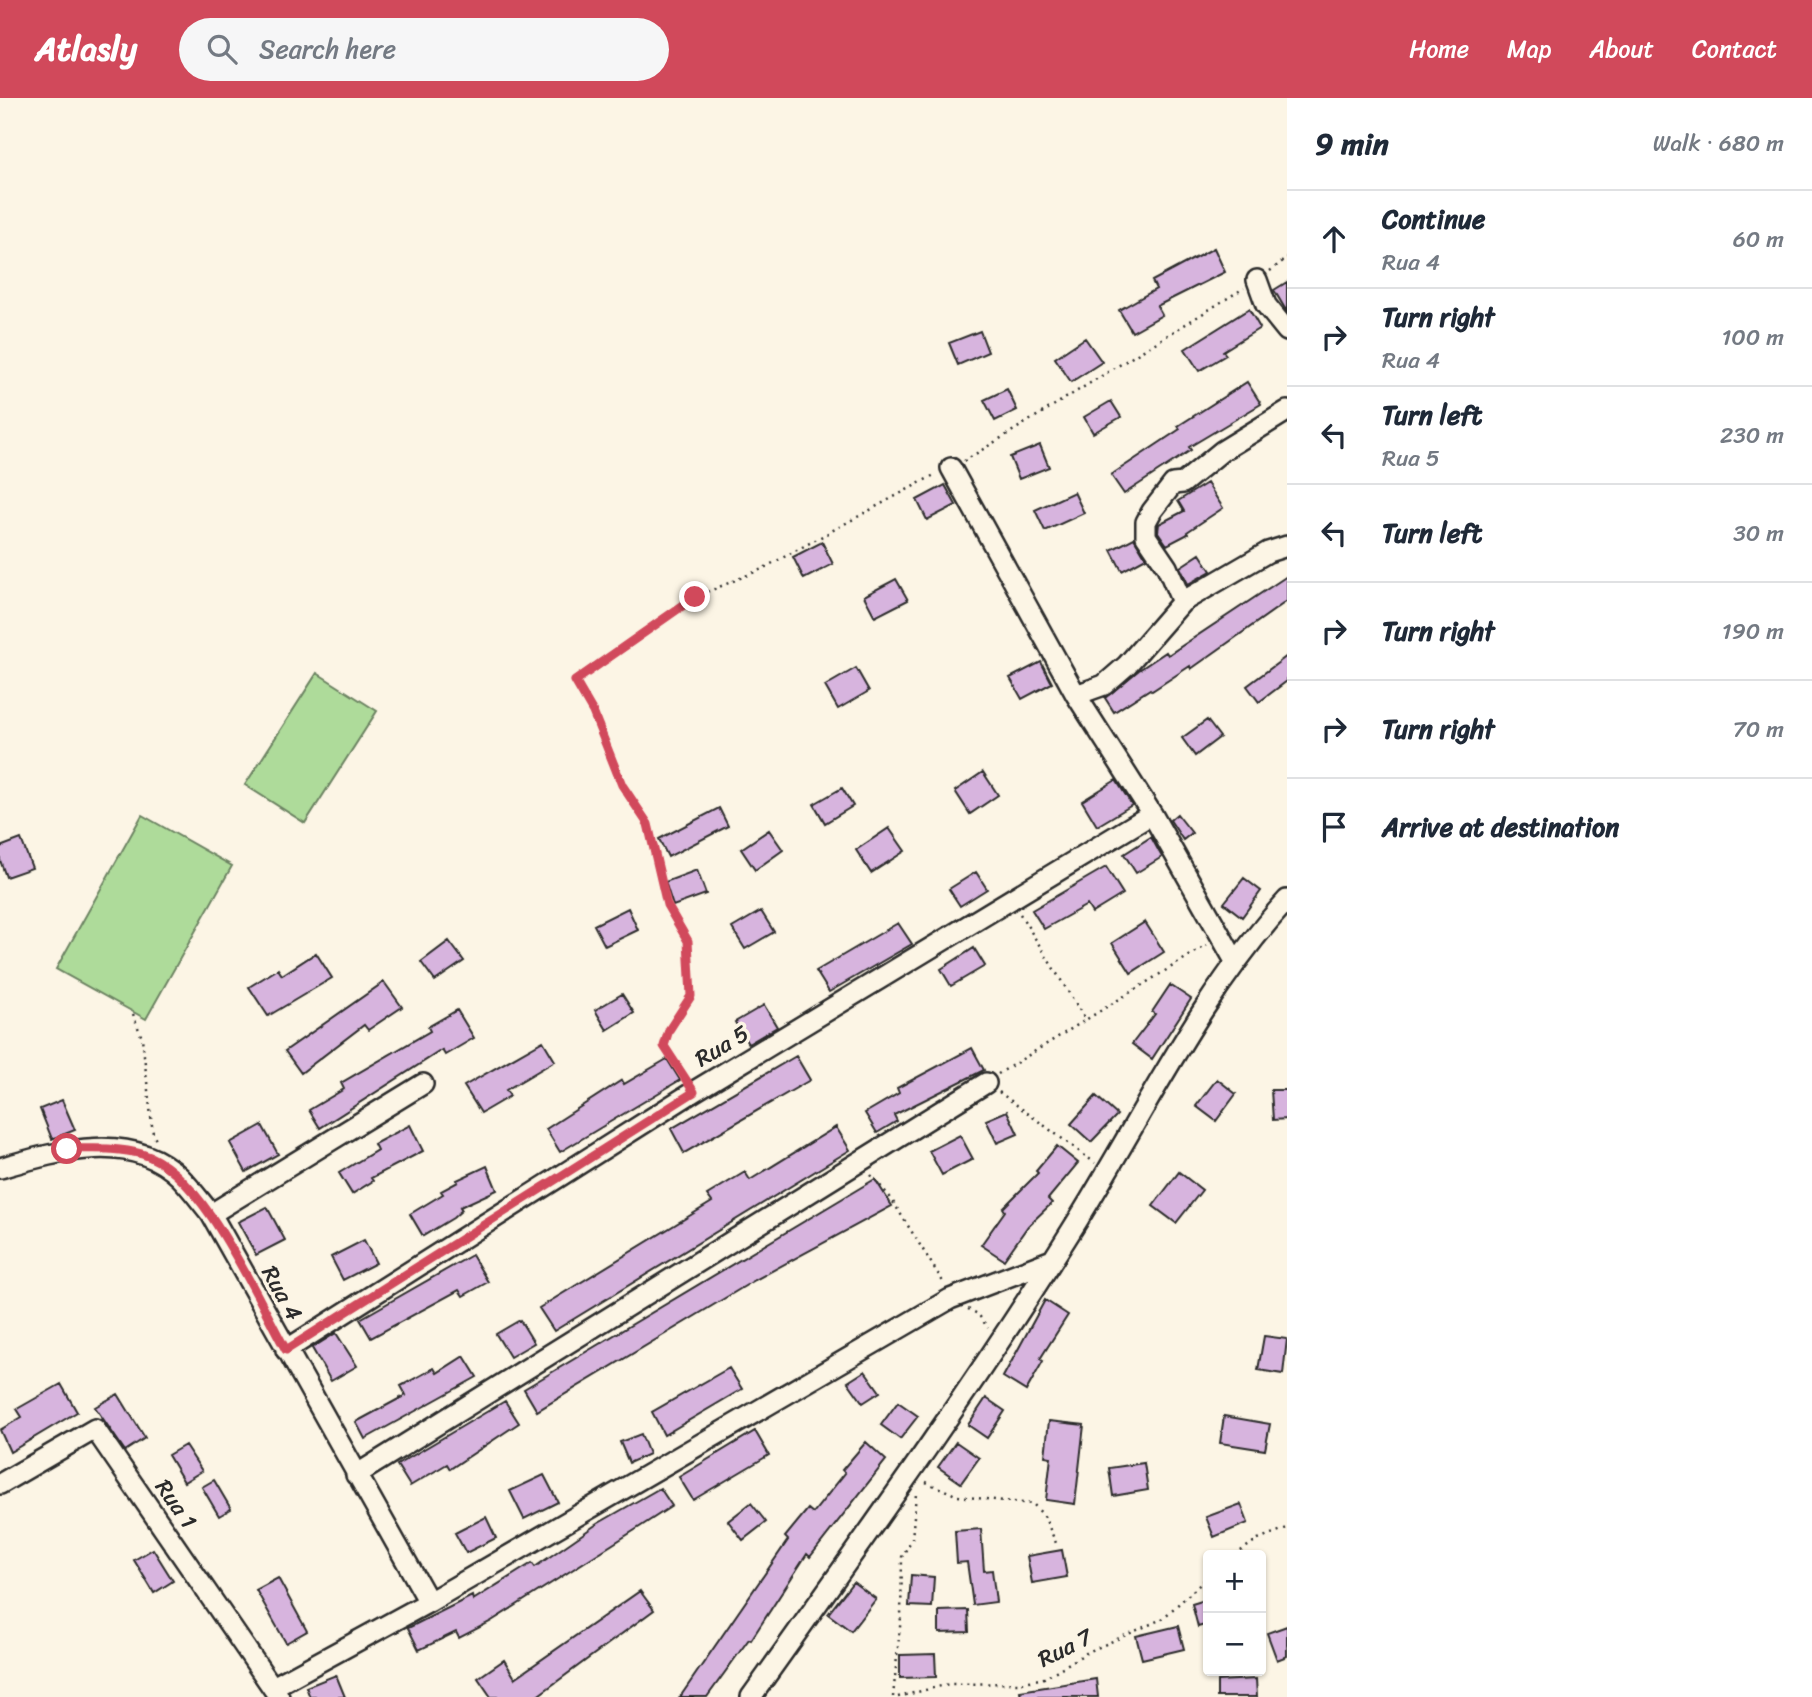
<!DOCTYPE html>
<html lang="en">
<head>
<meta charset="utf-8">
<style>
	body { margin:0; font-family:Sriracha,sans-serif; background:#f6f6f7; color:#1f2937 }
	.controls { position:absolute; right:21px; bottom:21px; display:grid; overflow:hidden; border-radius:7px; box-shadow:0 2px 5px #0004 }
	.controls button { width:63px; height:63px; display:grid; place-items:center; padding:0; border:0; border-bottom:2px solid #e0e1e3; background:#fff; color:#1f2937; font:35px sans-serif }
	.stop { position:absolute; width:21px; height:21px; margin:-16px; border:5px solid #d1495b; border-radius:50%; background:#fff }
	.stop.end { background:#d1495b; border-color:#fff; box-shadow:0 2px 7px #0008 }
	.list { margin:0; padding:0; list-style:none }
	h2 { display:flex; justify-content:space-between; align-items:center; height:91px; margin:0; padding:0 28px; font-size:30px }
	h2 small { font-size:23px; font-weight:400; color:#747a83 }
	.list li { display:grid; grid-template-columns:46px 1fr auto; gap:21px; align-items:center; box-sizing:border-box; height:98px; padding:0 28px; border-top:2px solid #e0e1e3 }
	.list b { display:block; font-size:26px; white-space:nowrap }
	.list p { margin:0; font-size:23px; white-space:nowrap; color:#747a83 }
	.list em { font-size:23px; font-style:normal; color:#747a83 }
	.icon { flex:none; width:38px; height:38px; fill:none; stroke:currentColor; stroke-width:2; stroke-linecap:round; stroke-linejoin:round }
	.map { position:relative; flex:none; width:1287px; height:1599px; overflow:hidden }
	header { display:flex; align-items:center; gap:42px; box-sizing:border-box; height:98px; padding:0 35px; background:#d1495b; color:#fff }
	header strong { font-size:33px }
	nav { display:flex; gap:38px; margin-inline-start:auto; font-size:24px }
	.search { width:490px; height:63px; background:#f6f6f7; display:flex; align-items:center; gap:18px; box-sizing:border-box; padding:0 24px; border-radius:38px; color:#747a83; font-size:26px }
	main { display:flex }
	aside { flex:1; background:#fff }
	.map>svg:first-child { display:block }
	.green { fill:#aedb9a; stroke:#6c8362; stroke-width:2 }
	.building { fill:#d7b4de; stroke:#2b2b2b; stroke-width:2 }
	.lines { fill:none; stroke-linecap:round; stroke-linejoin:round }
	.minor-casing { stroke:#2b2b2b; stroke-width:24 }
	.path { stroke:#2b2b2b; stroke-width:2.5; stroke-dasharray:2 5; stroke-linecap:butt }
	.minor { stroke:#fcf5e5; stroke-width:19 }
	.route { stroke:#d1495b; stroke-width:9 }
	.labels { text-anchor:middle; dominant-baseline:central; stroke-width:7; stroke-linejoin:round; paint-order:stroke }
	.street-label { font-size:23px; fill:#2b2b2b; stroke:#fcf5e5 }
</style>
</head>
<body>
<header>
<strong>Atlasly</strong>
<div class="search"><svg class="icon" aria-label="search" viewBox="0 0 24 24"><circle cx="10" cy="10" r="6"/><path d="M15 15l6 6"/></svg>Search here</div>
<nav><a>Home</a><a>Map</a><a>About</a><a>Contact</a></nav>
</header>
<main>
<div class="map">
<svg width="1287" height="1599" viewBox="0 0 1287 1599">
	<rect width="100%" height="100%" fill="#fcf5e5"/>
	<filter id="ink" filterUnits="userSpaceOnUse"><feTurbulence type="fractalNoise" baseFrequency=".0143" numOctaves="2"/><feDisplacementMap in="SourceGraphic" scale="14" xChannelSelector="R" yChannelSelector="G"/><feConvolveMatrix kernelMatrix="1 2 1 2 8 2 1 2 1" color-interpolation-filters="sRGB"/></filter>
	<g filter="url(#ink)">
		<path class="green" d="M317,575L377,613L305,725L245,687Z
			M142,717L232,768L146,921L56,871Z"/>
		<path class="building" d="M1214,150L1225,174L1157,208L1162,217L1132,234L1119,212L1156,191L1152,183Z
			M1287,184V214L1274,192Z
			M1249,211L1260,230L1223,253L1226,257L1199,273L1185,251Z
			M980,233L988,254L958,267L949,245Z
			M1085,240L1102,264L1071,284L1055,260Z
			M1247,284L1261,306L1189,349L1191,352L1124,396L1111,377L1180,331L1178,328Z
			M1007,291L1017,312L995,323L984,302Z
			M1111,303L1121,319L1093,335L1084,319Z
			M1040,347L1049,369L1019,381L1010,359Z
			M1207,385L1223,410L1187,434L1188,436L1167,447L1158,434L1159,426L1184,413L1178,403Z
			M945,387L956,407L927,422L917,402Z
			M1074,394L1084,415L1045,433L1035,412Z
			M1134,440L1146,460L1122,473L1111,452Z
			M822,444L833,466L804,481L793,459Z
			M1200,456L1211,473L1188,486L1180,469Z
			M1287,478V503L1191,571L1190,568L1152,593L1150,591L1114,614L1105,600L1139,572L1166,554L1168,557Z
			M896,481L908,502L875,519L864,498Z
			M1287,558V583L1259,604L1247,588Z
			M1041,564L1052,585L1022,601L1010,580Z
			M856,570L869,593L838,611L825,588Z
			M1207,622L1220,639L1195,658L1182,640Z
			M983,674L998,697L970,716L955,693Z
			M1116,682L1132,707L1097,728L1082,703Z
			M842,690L853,708L825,725L814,706Z
			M719,710L728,728L668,759L659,741Z
			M1177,716L1192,735L1183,742L1170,722Z
			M889,730L905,753L871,775L856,752Z
			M769,732L783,752L755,772L741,751Z
			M1151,739L1162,759L1136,775L1124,756Z
			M21,741L32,770L6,779L0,762V749Z
			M1106,769L1123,796L1092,815L1087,807L1044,831L1032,812Z
			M697,772L706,796L673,808L665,784Z
			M976,774L987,791L960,808L949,791Z
			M1244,780L1261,793L1242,819L1224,805Z
			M628,810L638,832L605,848L594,827Z
			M761,813L774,834L745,851L732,830Z
			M1145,824L1164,854L1131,875L1112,845Z
			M898,825L912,846L829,894L816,873Z
			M449,843L464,863L435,883L421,864Z
			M974,850L985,868L951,888L941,871Z
			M316,855L332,880L268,918L249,889L278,871L282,877Z
			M384,884L402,909L368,932L364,927L301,975L285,953Z
			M1170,887L1191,901L1152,961L1132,946L1155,916L1152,914Z
			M622,896L634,915L607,932L595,912Z
			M764,907L777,929L748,946L735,924Z
			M457,912L474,940L445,957L442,952L320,1030L309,1012L344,991L341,985L430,933L428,929Z
			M543,943L555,963L506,992L510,998L481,1015L464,988Z
			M972,950L984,972L894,1017L897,1023L877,1035L865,1015L899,995L897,990Z
			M796,958L810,982L684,1055L671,1031Z
			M667,961L680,982L560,1054L546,1031L622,982L624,986Z
			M1217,981L1236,996L1216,1023L1196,1008Z
			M1271,992H1287V1021L1273,1022Z
			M1096,998L1117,1017L1091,1044L1071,1026Z
			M62,1002L75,1032L52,1041L40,1011Z
			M1007,1013L1018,1036L997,1045L986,1022Z
			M262,1027L278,1056L246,1074L230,1045Z
			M410,1027L423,1053L371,1080L373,1083L352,1096L339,1075L377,1052L374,1046Z
			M836,1029L850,1052L554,1233L539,1210L712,1104L707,1097L745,1074L750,1082Z
			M960,1037L973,1061L942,1077L929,1053Z
			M1057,1048L1078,1065L1048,1101L1052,1105L1028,1128L1004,1162L981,1147L1005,1113L1003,1110L1038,1075L1036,1073Z
			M487,1068L497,1092L460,1109L462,1112L453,1120L423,1138L410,1116L443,1096L441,1093L458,1084L457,1082Z
			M1179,1074L1202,1092L1176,1125L1153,1108Z
			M875,1081L892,1108L755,1182L537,1313L524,1291Z
			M267,1109L285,1142L256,1157L238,1124Z
			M364,1142L376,1165L343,1182L331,1159Z
			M472,1157L488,1184L463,1198L459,1192L371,1240L360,1221Z
			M1045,1202L1068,1217L1040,1261L1043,1263L1026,1293L1003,1279Z
			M520,1222L534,1245L510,1259L496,1236Z
			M336,1235L357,1268L331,1283L312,1250Z
			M1264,1238L1287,1241L1283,1276L1258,1272Z
			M464,1258L477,1279L365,1341L356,1324L406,1297L401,1288L434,1270L437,1275Z
			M729,1270L742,1291L664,1337L652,1314Z
			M865,1273L880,1294L863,1305L848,1284Z
			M61,1286L77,1314L10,1354L0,1332L22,1319L17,1311Z
			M118,1296L145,1340L125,1353L95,1309Z
			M986,1300L1005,1313L987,1340L968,1327Z
			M505,1303L519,1325L450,1371L447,1366L410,1388L397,1367Z
			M898,1304L918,1318L900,1341L881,1327Z
			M1224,1318L1270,1326L1265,1352L1220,1345Z
			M1049,1323L1084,1327L1075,1406L1046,1402L1051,1359L1045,1358Z
			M755,1333L769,1357L693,1402L679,1379Z
			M641,1336L649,1356L629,1365L620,1344Z
			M866,1344L886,1362L810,1459L807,1456L751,1542L749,1541L707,1599H680L788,1442L785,1439L808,1411L813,1415L845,1375L842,1372Z
			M956,1344L979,1360L961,1385L938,1369Z
			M185,1347L202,1373L184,1384L168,1357Z
			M1144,1365L1148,1392L1113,1398L1109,1370Z
			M544,1377L558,1404L524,1421L510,1393Z
			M214,1382L231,1411L219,1418L202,1389Z
			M660,1390L672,1408L635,1432L490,1524L459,1540L456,1534L419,1552L408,1530L472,1498L473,1502L532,1465L535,1469L597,1426Z
			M751,1405L766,1424L743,1442L728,1423Z
			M1241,1406L1248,1425L1214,1439L1206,1419Z
			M486,1419L496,1440L466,1455L455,1435Z
			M981,1431L984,1473L992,1472L996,1504L973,1507L967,1464L957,1465L955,1433Z
			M153,1451L173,1483L154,1495L134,1462Z
			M1062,1452L1067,1479L1032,1485L1027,1458Z
			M911,1477L934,1479L932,1509L909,1508Z
			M278,1480L307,1533L286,1545L256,1492Z
			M853,1484L876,1501L851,1533L828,1516Z
			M640,1493L654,1512L536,1599H491L478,1580L504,1562L515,1580Z
			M1208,1501V1526L1198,1529L1192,1506Z
			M968,1512L969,1534L939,1535V1513Z
			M1178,1528L1184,1551L1142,1561L1136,1538Z
			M1287,1528V1558L1277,1562L1267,1535Z
			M935,1556L936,1579L900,1580V1557Z
			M336,1577L345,1599H310L306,1589Z
			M1096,1581L1098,1599H1021L1020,1593Z
			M1256,1581L1257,1599H1217V1583Z"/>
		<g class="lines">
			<g class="minor-casing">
				<path id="minor" d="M1257,182L1266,207L1287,233
					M951,370L1076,597L1152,716L1235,863
					M1182,504L1167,469L1146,438V424L1152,413L1173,386L1183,385L1222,353L1287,313
					M1076,597L1104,587L1127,567L1182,504L1268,454L1287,448
					M0,1070C56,1054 131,1031 180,1079C191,1090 201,1104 211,1116L429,1504
					M211,1116L423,986
					M286,1252L693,994L1152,716
					M356,1377L986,985
					M0,1386L95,1331L279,1599
					M273,1589L429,1504L950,1201L1052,1162
					M751,1599C860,1446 971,1293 1071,1133C1141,1022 1198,899 1287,802"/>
			</g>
			<path class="path" d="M1270,173L1287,160
				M964,363L1244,190
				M1020,816L1085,921
				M133,916L142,940L153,1036L157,1044
				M998,976L1207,847
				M684,979L664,948L669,932L691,898L688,843L667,807L648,726L622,687L593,614L575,583L695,499L762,471L936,376
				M999,994L1095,1065
				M871,1077L890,1099L945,1187
				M968,1211L978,1216L988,1230
				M926,1384L958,1398L1033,1406L1044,1418L1056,1445
				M1235,1457L1258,1441L1287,1430
				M893,1599L901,1519L902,1459L912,1441L916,1396
				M898,1599L949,1586L1020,1585L1044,1580L1088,1554L1162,1521L1208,1479"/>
			<use href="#minor" class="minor"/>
		</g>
	</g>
	<g class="lines" filter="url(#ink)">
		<path class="route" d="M67,1051C93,1051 117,1049 142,1056C203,1073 256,1199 286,1252L694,994L664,948L669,932L691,898L688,843L667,807L648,726L622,687L593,614L575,583L695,499"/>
	</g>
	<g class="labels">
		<g class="street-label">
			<text transform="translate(722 948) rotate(-31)">Rua 5</text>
			<text transform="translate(282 1195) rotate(61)">Rua 4</text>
			<text transform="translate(176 1406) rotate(55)">Rua 1</text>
			<text transform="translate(1065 1550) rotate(-27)">Rua 7</text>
		</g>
	</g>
</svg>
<div class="controls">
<button>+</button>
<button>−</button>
</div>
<div class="stop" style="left:67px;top:1051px"></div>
<div class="stop end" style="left:695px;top:499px"></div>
</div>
<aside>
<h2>9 min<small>Walk · 680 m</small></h2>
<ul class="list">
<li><svg class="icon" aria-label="ahead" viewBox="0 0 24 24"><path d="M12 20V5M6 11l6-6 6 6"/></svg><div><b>Continue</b><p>Rua 4</p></div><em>60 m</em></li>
<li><svg class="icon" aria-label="right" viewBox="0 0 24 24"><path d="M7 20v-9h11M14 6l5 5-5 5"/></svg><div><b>Turn right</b><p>Rua 4</p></div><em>100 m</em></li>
<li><svg class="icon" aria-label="left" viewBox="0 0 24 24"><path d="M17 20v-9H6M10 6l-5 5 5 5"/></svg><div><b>Turn left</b><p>Rua 5</p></div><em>230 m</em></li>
<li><svg class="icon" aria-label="left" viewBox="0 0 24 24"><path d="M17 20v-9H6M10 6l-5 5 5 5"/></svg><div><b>Turn left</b></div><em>30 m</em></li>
<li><svg class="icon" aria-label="right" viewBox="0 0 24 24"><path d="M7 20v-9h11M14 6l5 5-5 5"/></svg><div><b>Turn right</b></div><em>190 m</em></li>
<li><svg class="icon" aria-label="right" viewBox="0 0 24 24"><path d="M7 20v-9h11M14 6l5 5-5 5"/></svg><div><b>Turn right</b></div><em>70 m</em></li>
<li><svg class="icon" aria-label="arrive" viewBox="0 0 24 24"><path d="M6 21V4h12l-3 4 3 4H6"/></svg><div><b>Arrive at destination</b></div></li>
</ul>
</aside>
</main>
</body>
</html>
